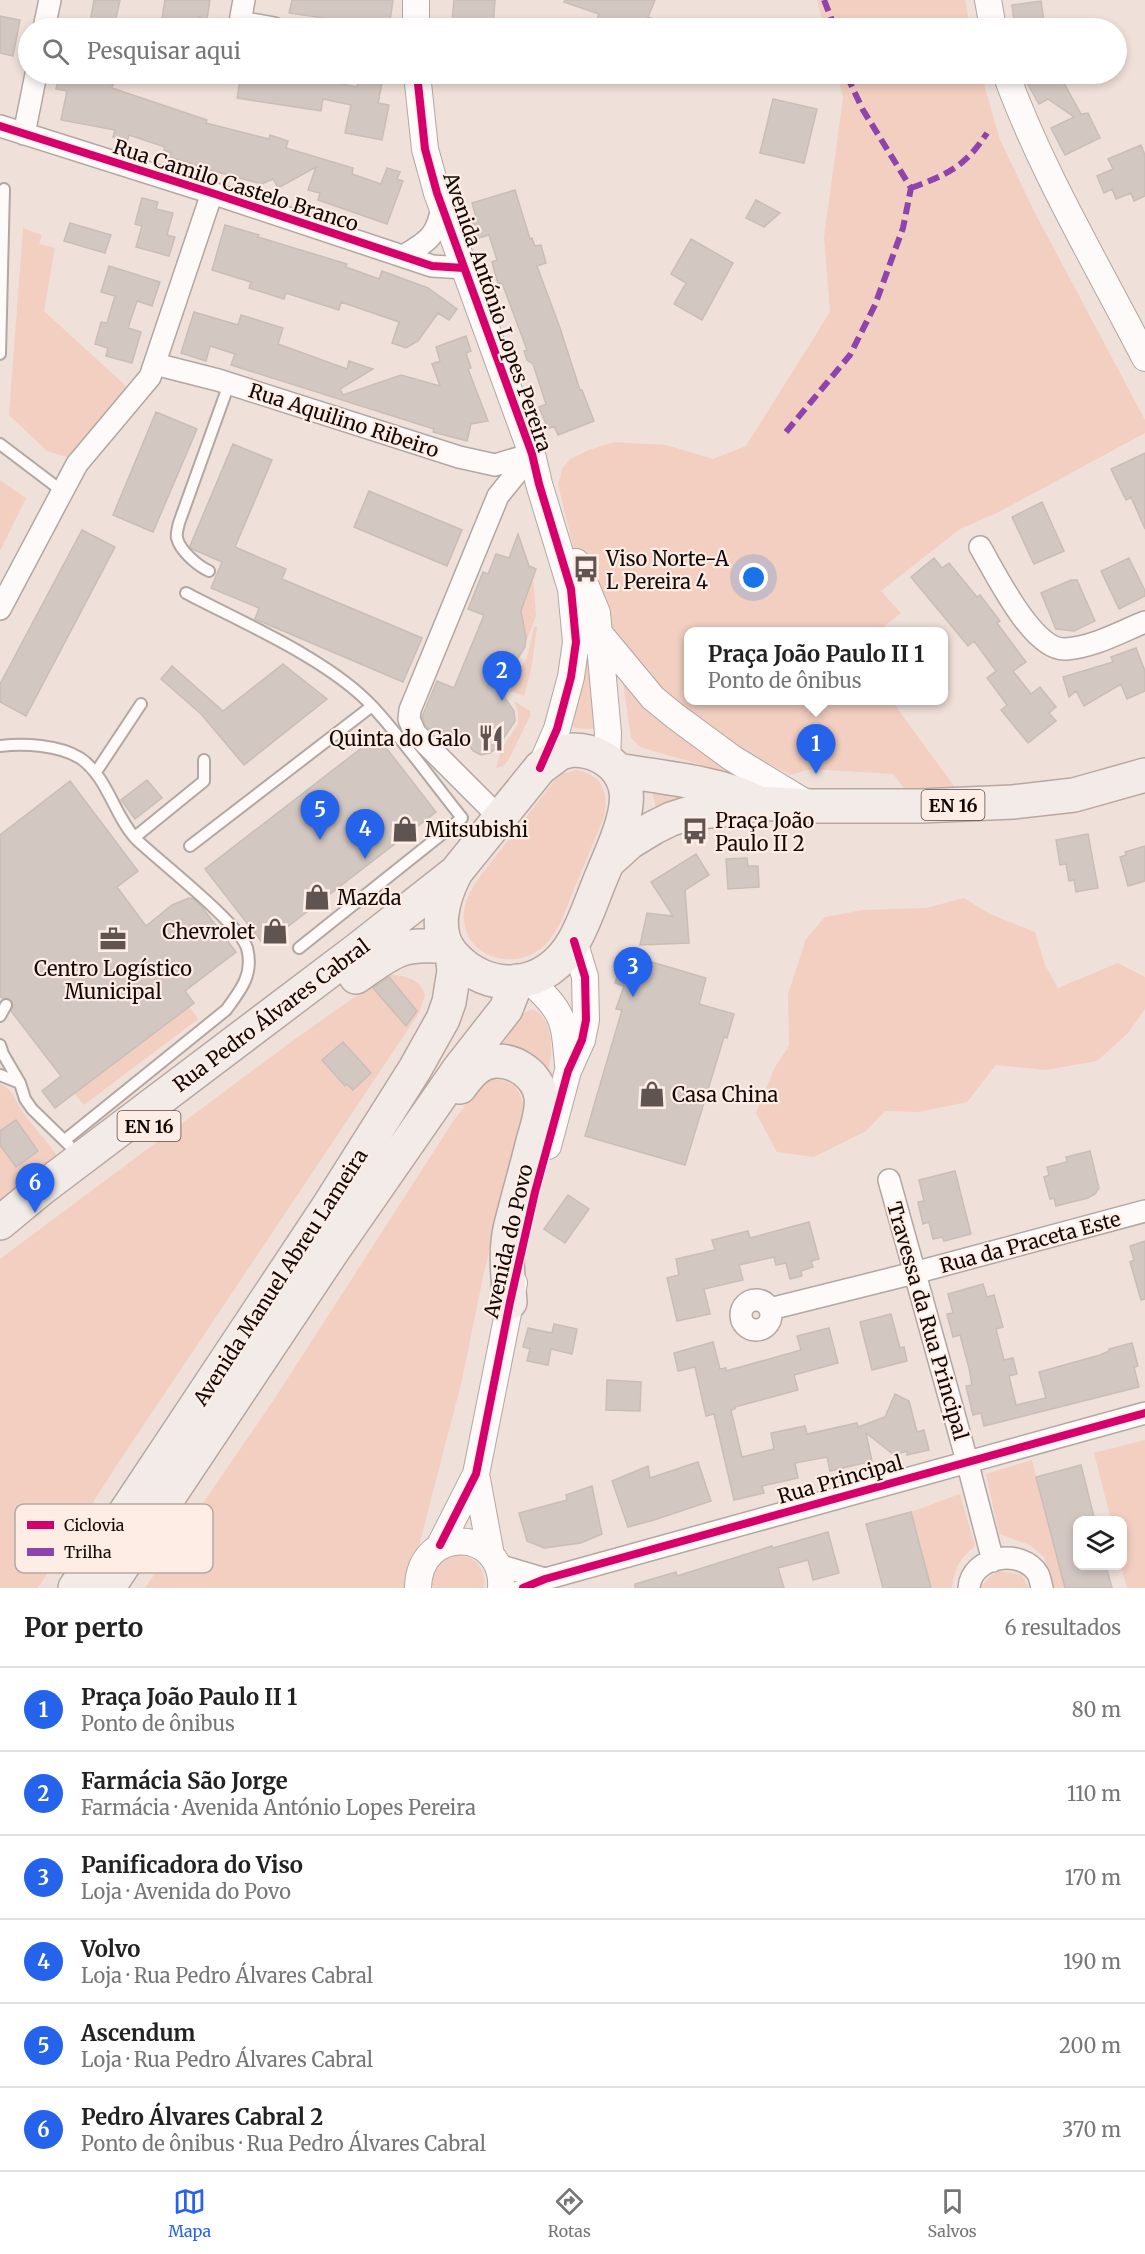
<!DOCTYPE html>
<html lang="pt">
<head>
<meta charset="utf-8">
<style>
	body { margin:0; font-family:Merriweather,serif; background:#f2f2f2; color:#222 }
	.controls { position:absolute; right:18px; bottom:18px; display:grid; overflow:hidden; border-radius:12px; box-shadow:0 3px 9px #0003 }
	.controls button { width:54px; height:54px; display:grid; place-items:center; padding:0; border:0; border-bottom:2px solid #e0e0e0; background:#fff; color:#222; font:30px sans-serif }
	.you { position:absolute; left:754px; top:578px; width:21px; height:21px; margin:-15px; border:4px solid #fff; border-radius:50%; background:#1a73e8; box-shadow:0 0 0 9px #1a73e833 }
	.badge { display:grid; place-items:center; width:39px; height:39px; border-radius:50%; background:#2563eb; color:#fff; font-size:20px; font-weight:700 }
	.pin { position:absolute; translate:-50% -50px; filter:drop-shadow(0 2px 3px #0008) }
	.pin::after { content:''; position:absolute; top:32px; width:21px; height:18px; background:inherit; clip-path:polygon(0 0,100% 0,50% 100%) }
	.popup { position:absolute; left:684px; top:627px; width:264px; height:78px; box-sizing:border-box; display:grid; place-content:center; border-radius:12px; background:#fff; filter:drop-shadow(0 2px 4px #0005); font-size:20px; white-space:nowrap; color:#767676 }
	.popup b { font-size:22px; color:#222 }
	.popup::after { content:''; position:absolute; left:50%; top:100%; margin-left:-12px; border:12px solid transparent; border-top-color:#fff }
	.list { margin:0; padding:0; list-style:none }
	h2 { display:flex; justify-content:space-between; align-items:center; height:78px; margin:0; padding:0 24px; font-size:26px }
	h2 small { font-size:20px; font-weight:400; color:#767676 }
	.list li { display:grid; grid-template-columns:39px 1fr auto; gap:18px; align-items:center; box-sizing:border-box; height:84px; padding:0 24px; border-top:2px solid #e0e0e0 }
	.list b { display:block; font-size:22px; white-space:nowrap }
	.list p { margin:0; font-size:20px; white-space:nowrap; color:#767676 }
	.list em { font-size:20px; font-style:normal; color:#767676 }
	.icon { flex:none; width:33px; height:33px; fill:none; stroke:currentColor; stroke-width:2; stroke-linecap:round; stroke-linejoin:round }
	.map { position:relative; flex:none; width:1145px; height:1588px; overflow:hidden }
	.search { position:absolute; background:#fff; box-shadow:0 3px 9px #0003; left:18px; right:18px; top:18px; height:66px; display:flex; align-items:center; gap:15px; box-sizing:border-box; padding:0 21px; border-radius:33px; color:#767676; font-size:22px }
	.sheet { height:582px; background:#fff }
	nav { display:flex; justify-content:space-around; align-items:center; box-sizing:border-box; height:84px; border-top:2px solid #e0e0e0; background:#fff; font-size:16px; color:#767676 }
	nav a { display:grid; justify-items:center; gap:3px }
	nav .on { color:#2563eb }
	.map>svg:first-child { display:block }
	.green { fill:#f2cfc0 }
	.building { fill:#d3c7c2; stroke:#c9bdb7; stroke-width:1.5 }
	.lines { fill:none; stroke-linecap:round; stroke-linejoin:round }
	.service-casing { stroke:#b2a7a2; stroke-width:14 }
	.minor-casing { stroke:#b2a7a2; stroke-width:24 }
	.tertiary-casing { stroke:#b2a7a2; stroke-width:28 }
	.primary-casing { stroke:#b8a7a0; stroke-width:36 }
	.service { stroke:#fdfaf9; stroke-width:10 }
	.minor { stroke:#fdfaf9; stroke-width:21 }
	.tertiary { stroke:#fdfaf9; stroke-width:26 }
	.primary { stroke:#f3ebe8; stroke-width:33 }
	.quiet { stroke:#8e44ad; stroke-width:6; stroke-dasharray:12 6; stroke-linecap:butt }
	.cycleway-casing { stroke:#feede5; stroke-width:11 }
	.cycleway { stroke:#d6006c; stroke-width:8 }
	.labels { text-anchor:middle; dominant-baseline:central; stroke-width:4.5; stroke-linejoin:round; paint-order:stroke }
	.shield { fill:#feede5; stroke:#594d49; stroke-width:1.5 }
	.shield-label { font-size:18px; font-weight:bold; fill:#120906 }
	.street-label { font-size:20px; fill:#120906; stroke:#feede5 }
	.poi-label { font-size:20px; fill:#120906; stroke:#feede5; text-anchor:start }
	.key { fill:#feede5; stroke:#b7a9a2; stroke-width:1.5 }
	.key-label { font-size:16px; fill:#120906 }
</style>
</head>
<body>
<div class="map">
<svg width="1145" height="1588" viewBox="0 0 1145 1588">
	<rect width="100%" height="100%" fill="#f0e0da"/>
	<path class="green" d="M817,0H965L970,28H824Z
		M837,74H981L1000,140L1035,213L1145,420V433L999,512L960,529L881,591L901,613L878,631L688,632V700L892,701L956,789L906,791L893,774L811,769L791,775L754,756L699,723L648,679L612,630L575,553L558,485L562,469L570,459L589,450L614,442L666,445L713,459L746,446L830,312L824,237L843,98Z
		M23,228L42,235L39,244L55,248L44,311L127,387L70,458L47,451L9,415Z
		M0,480L26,498L0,551Z
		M533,576L536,616L526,642L521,611Z
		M534,627H537L531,670L524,696L510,691L511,686L527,657Z
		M589,634L595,729L575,728L571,724L584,683Z
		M623,683L652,715L736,775L640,747L631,738Z
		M514,701L530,711V716L508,761L503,766L496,768L502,748L518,724V713Z
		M576,770C603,775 609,792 604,817C594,841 584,865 574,889C566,908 560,930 545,945C515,974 460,957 464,912C465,900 472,889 478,879L554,781L562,774Z
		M654,788L699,798L656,808L653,795Z
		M964,898L990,914L1035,932L1045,965L1058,988L1118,963L1145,977V1009L1128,1033L1097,1061L1046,1070L996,1065L967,1102L918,1112L885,1111L866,1131L814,1157L777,1152L756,1113L775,1067L789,1046L788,994L806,939L825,917L863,910L926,908Z
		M387,974C403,976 421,977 425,996L419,1013L115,1468L38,1588H0V1259L291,1042Z
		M189,1006L198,1019L84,1105L74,1093Z
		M531,1009C551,1013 555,1052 548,1068C532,1053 524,1048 502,1044L521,1015Z
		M488,1079C511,1079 520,1086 524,1108L483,1277L462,1380L408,1588H145L275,1398L454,1120L482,1083Z
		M0,1084C12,1088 16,1102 23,1112C34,1128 47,1141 58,1157L0,1204Z
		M1145,1440V1588H1127L1121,1566L1122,1520H1111L1094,1453Z
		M1032,1460L1065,1588H1052L1044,1557L1030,1545L999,1534L986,1474Z
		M960,1494L975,1546C959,1560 955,1567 952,1588H931L911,1512Z
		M456,1555C475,1556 487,1568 484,1588H433C430,1570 439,1559 456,1555Z
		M1000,1571L1022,1575L1029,1588H979L992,1575Z"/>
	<path class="building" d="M94,0H120L114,28H89Z
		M165,0H210L207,19L198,17L196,25L162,18Z
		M292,0H393L389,28L289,13Z
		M454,0H495L493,26L452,23Z
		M565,0H655L648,17L676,27V28H594L599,14L564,2Z
		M1041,1L1045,28H1015L1012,5Z
		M0,16L20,20L13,56L0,53Z
		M60,74L100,80L102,74H116L112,88L207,120L206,123L269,139L270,135L288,141L286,148L353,168L352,174L381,184L387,168L400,172L397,179L403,181L387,224L318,200L320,193L308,190L316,167L278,188L273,179L262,184L210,170L170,157L171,153L164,150L165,147L129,135L127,142L113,137L115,130L61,120L67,91L56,89Z
		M241,74H327L326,81L357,87L359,78L382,83L378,103L389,105L382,140L345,133L351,105L323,99L321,111L237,98Z
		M1022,74H1059L1081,114L1088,113L1100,138L1065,155L1051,128L1074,117L1048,99L1039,104Z
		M773,99L817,109L804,163L760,153Z
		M1141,145L1145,155V196L1134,201L1131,193L1116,199L1112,189L1104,193L1097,176L1113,169L1108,159Z
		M515,190L530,239L532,238L535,246L541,245L546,263L537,266L560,328L580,390H582L594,421L558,435L554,426L548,429L539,407L546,404L533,364L527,360L524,351L527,350L502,283L498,284L492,262L497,260L489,235L475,239L470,219L476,217L472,203Z
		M142,198L158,202L156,209L173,213L167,235L175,237L169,256L136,247L142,226L135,224Z
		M756,200L780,213L764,227L746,218Z
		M70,223L111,235L105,253L64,241Z
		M225,225L259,235L258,237L347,264L346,267L379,279L382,271L428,288L457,309L449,320L438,313L418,341L406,348L392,343L399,322L341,302L339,310L286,293L284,299L249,288L251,282L212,270Z
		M691,239L733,263L702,320L674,304L686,283L671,274Z
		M109,266L160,282L152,306L137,301L128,328L141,332L132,363L106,356L108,348L95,344L101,322L107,323L115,296L101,292Z
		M194,312L238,325L241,315L283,328L278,344L347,369L349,361L373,369L340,389L343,395L401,375L440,386L432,364L440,361L436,347L466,336L471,351L466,353L471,368L468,369L488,421L471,424L467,441L433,432L434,429L231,365L235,354L210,346L206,361L181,353Z
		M156,412L197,429L153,532L113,515Z
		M233,444L272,460L235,547L286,569L282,579L422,638L403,682L255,619L259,608L211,588L222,562L192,549L190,546Z
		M1145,453V529L1131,497L1126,500L1111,469Z
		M369,491L462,530L447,566L354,527Z
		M1042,502L1064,551L1034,564L1012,517Z
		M82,530L115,547L26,716L0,702V684Z
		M518,534L529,566L536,569L521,611L526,637L525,647L504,680L505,698L514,711L515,721L497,748L490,753L481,755L473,751L466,741L459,737L430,729L425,725L422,717L437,681L454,688L484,615L468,609L483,572L488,574L496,554L509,558Z
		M934,558L942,568L949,563L977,597L980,595L1000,621L997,623L1026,662L1013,671L1031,694L1040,687L1056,707L1049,713L1056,721L1028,743L1001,710L1007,705L987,678L996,671L974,641L968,646L911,577Z
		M1129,558L1145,591V596L1119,609L1101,571Z
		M1071,580H1077L1095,621L1074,631L1056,629L1041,593Z
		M1136,648L1145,671V691L1127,699L1121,684L1084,706L1076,691L1069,697L1063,677L1113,662L1111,657Z
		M283,664L327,699L244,765L201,714L161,679L172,666L223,711Z
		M377,736L436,812L264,945L205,869Z
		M147,780L162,798L135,819L121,800Z
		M70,781L138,871L117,887L146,926L172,905L189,898L194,899L202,907L236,952L185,991L194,1003L55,1108L42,1091L61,1076L11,1011L13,1005L12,1001L0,997V835Z
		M1088,834L1098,888L1076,892L1074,880L1069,881L1066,864L1060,865L1056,840Z
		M1145,846V881L1128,886L1120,857L1126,855L1125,852Z
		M696,854L709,875L685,890L689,943L640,945L647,913L673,916L651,882Z
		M747,858L748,866H758L759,887L728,889L726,859Z
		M638,958L706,978L699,1004L734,1014L727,1038L724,1037L685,1165L585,1136L622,1010L616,1009L624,986L615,983L620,967L628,969L630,963L636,965Z
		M389,977L417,1011L406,1026L373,988Z
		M343,1042L371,1073L353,1090L347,1084L345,1086L322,1060Z
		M16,1120L38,1151L16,1167L0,1145V1131Z
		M1090,1151L1099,1188L1095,1194L1088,1198L1056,1206L1054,1198L1050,1199L1044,1177L1049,1175L1047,1167L1067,1162L1066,1157Z
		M955,1171L971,1234L944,1241L942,1237L933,1239L929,1222L923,1224L918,1202L924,1201L919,1180Z
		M568,1195L589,1209L565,1243L544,1229Z
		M809,1222L819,1259L811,1261L813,1267L801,1271L802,1276L790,1279L786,1263L776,1265L774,1257L739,1265L743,1280L704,1289L710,1314L677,1321L667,1278L679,1275L676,1259L715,1250L712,1240L748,1231L750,1238Z
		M1145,1241V1299L1141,1300L1130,1262L1134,1260L1130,1246Z
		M983,1284L987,1297L994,1295L1003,1327L996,1329L1004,1360L1013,1358L1017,1374L1009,1376L1016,1405L1046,1398L1039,1372L1100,1355L1109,1351V1349L1132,1343L1138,1366L1134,1367L1139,1387L984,1426L981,1413L973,1415L966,1386L972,1385L969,1368L960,1335L953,1337L947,1314L953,1313L948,1294Z
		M891,1314L900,1348L904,1347L907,1361L872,1370L860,1322Z
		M554,1324L577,1329L572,1354L551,1349L548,1365L527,1361L530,1349L523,1347L528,1328L552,1333Z
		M829,1328L838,1363L794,1375L798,1390L735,1407V1409L731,1410L742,1457L774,1449L771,1433L805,1426L807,1434L857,1423L858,1427L885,1417L895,1394L909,1401L917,1432L924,1430L929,1450L907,1455V1451L894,1455L866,1433L872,1461L830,1471L827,1457L795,1463L798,1478L762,1486L764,1493L734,1500L714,1414L706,1416L695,1367L678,1371L674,1353L713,1342L720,1369L726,1368V1371L801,1350L797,1336Z
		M607,1380L641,1382L640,1411L606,1410Z
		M698,1462L711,1501L654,1520L628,1527L612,1481L648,1466L650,1478Z
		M1081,1465L1095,1521H1077V1566H1106L1112,1588H1065L1036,1477Z
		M592,1486L602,1534L581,1543L544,1548L527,1541L519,1513L567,1500L566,1495Z
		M911,1512L931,1588H883L866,1524Z
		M828,1532L839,1573L813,1580L808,1560L778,1568L784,1588H635V1584L676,1572L677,1576L772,1546L773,1548Z"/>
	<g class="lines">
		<g class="service-casing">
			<path id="service" d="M0,354L4,189
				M0,444L62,491
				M209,571C198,566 180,551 177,538C176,534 178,527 179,523L229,384
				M186,593C243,623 330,660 373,707C405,742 433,782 462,818L299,948
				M0,746C24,743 59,745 80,758C108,777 114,816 137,840C160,862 239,923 247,948C254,974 241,990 226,1010L65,1140
				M96,772L141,704
				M135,837L204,781V760
				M190,846L372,706
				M0,1016L6,1005
				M0,1045L3,1054L20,1083L25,1099L32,1109L69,1145
				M0,1075L20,1083"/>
		</g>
		<g class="minor-casing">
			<path id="minor" d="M244,0L240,22L274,28
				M44,28L50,0
				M0,126L212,193L432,266L464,268
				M24,134L36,74
				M405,255C429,241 437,235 442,207
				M155,364L218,380L459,457L495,465L532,454
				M980,547C995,572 1033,652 1066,649C1094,647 1120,632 1145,622
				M0,609L77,464L150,377L212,193
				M499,817L415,733L409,719L410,710L498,496L532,454
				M889,1180L967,1461L993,1561
				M741 1315a15 15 0 1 1 30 0a15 15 0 1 1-30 0Z
				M770,1309L914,1273L1145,1211
				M498,1565L545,1579
				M523,1588L545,1579L1145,1413
				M969,1588C971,1556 1022,1547 1038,1574C1040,1578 1041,1584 1042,1588"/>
		</g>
		<g class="tertiary-casing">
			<path id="tertiary" d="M416,0V28
				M988,0L993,28
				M417,74L425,149L437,193L532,454L539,484L571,589L576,642L571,677L557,729L540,768
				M1006,74C1042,173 1097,264 1145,358
				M576,562L597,613L608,733L607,761
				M599,633L653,698L675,716L732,758L811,806
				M529,980C564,1013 564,1018 568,1065
				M548,1146L568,1071L582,1040L586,1020L585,977L574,941
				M476,1474L491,1555
				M440,1545L476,1474L514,1283
				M418,1588C419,1524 505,1528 501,1588"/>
		</g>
		<g class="primary-casing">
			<path id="primary" d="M573,750C596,750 619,763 625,786C632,810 612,851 603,873C593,896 586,920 574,941C547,990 488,996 452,954C432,930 444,895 456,872L540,768L560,753Z
				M617,770C659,777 716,782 753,800
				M608,862L630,842L653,828L671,819L690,813L740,808L758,803L811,806H920L1013,802L1074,795L1145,775
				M356,977C393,951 401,942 447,947
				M460,1087C469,1075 478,1062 495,1061C516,1060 537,1075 541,1096C543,1110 537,1128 533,1141C526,1170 517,1200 510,1229C505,1253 508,1278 510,1302
				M0,1223L41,1189L357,950L455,873
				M75,1588L326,1210L415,1069L443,1019L449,1002L454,971L452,954
				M108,1588L332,1252L459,1069L506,1009L517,981"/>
		</g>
		<use href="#service" class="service"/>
		<use href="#minor" class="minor"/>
		<use href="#tertiary" class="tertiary"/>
		<use href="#primary" class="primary"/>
		<path class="quiet" d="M824,0L835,28
			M911,188C947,175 966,166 987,133
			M786,432L850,355L875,305L903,228L911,188L863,110L846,74"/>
		<g class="cycleway-casing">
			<path id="cycleway" d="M417,74L425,149L437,193L532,454L539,484L571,589L576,642L571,677L557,729L540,768
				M0,126L212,193L432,266L464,268
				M440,1545L476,1474L510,1302L535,1192L568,1071L582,1040L586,1020L585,977L574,941
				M523,1588L545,1579L1145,1413"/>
		</g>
		<use href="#cycleway" class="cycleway"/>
	</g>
	<defs>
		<g id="bus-bare" transform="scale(2.07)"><path d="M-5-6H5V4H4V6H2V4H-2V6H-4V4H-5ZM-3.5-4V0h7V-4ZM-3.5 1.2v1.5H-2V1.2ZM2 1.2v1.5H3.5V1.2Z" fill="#605450" stroke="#feede5" stroke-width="2.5" paint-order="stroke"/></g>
		<g id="restaurant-bare" transform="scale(2.07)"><path d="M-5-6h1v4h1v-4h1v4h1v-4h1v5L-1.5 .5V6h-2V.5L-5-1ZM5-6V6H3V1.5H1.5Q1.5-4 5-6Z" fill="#605450" stroke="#feede5" stroke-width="2.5" paint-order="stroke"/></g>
		<g id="shop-bare" transform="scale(2.07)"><path d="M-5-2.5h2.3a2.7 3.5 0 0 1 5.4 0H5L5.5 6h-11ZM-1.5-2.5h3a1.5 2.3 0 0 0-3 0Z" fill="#605450" stroke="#feede5" stroke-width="2.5" paint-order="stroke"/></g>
		<g id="office-bare" transform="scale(2.07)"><path d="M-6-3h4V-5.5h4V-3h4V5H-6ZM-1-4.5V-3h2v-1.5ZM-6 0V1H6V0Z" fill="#605450" stroke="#feede5" stroke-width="2.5" paint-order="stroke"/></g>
	</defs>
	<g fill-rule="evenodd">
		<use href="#bus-bare" x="586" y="569"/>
		<use href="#restaurant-bare" x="491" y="738"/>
		<use href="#shop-bare" x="405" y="829"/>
		<use href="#bus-bare" x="695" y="831"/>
		<use href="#shop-bare" x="317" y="897"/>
		<use href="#shop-bare" x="275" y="931"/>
		<use href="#office-bare" x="113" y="939"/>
		<use href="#shop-bare" x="652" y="1094"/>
	</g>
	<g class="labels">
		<g class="shield">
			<rect x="921.5" y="790" width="63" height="30" rx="4.5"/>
			<rect x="117.5" y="1111" width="63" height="30" rx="4.5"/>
		</g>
		<g class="shield-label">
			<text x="953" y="805">EN 16</text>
			<text x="149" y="1126">EN 16</text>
		</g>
		<g class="street-label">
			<text transform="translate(236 185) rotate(18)">Rua Camilo Castelo Branco</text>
			<text transform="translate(498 312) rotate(71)">Avenida António Lopes Pereira</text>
			<text transform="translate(344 420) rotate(18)">Rua Aquilino Ribeiro</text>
			<text transform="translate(271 1015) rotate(-37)">Rua Pedro Álvares Cabral</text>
			<text transform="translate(508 1241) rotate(-77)">Avenida do Povo</text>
			<text transform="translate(1030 1242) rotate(-15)">Rua da Praceta Este</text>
			<text transform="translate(280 1277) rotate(-57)">Avenida Manuel Abreu Lameira</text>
			<text transform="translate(928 1321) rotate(74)">Travessa da Rua Principal</text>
			<text transform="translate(840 1479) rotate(-16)">Rua Principal</text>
		</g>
		<g class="poi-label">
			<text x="606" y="558">Viso Norte-A<tspan x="606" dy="23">L Pereira 4</tspan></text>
			<text x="471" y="738" text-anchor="end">Quinta do Galo</text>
			<text x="715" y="820">Praça João<tspan x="715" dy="23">Paulo II 2</tspan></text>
			<text x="425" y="829">Mitsubishi</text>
			<text x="337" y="897">Mazda</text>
			<text x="255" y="931" text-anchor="end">Chevrolet</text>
			<text x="113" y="968" text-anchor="middle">Centro Logístico<tspan x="113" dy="23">Municipal</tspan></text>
			<text x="672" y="1094">Casa China</text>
		</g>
	</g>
	<rect x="15" y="1504" width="198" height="69" rx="9" class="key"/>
	<rect x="27" y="1521" width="27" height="8" fill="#d6006c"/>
	<rect x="27" y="1548" width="27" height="8" fill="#8e44ad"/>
	<g class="key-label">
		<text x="64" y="1531">Ciclovia</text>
		<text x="64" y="1558">Trilha</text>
	</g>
</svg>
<div class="controls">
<button><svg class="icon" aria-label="layers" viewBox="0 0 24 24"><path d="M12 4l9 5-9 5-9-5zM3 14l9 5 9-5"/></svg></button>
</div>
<div class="you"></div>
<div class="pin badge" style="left:816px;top:774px">1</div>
<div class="popup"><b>Praça João Paulo II 1</b>Ponto de ônibus</div>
<div class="pin badge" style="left:502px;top:701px">2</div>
<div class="pin badge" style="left:633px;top:997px">3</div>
<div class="pin badge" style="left:365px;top:859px">4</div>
<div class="pin badge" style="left:320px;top:840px">5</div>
<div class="pin badge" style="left:35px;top:1213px">6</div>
<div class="search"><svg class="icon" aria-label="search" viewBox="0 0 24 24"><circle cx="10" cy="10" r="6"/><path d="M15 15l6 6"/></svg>Pesquisar aqui</div>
</div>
<section class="sheet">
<h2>Por perto<small>6 resultados</small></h2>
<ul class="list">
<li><span class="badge">1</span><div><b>Praça João Paulo II 1</b><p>Ponto de ônibus</p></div><em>80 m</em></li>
<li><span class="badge">2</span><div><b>Farmácia São Jorge</b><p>Farmácia · Avenida António Lopes Pereira</p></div><em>110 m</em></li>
<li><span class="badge">3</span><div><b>Panificadora do Viso</b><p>Loja · Avenida do Povo</p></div><em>170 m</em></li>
<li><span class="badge">4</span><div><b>Volvo</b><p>Loja · Rua Pedro Álvares Cabral</p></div><em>190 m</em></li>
<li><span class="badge">5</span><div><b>Ascendum</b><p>Loja · Rua Pedro Álvares Cabral</p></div><em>200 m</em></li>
<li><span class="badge">6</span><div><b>Pedro Álvares Cabral 2</b><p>Ponto de ônibus · Rua Pedro Álvares Cabral</p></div><em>370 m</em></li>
</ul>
</section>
<nav>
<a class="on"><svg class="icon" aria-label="map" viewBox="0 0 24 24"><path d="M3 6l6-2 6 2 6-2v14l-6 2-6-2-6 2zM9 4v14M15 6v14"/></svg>Mapa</a>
<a><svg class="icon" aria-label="directions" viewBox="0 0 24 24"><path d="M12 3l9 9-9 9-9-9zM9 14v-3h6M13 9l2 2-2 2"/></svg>Rotas</a>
<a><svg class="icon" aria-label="saved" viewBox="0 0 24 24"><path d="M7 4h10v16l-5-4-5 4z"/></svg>Salvos</a>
</nav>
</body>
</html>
